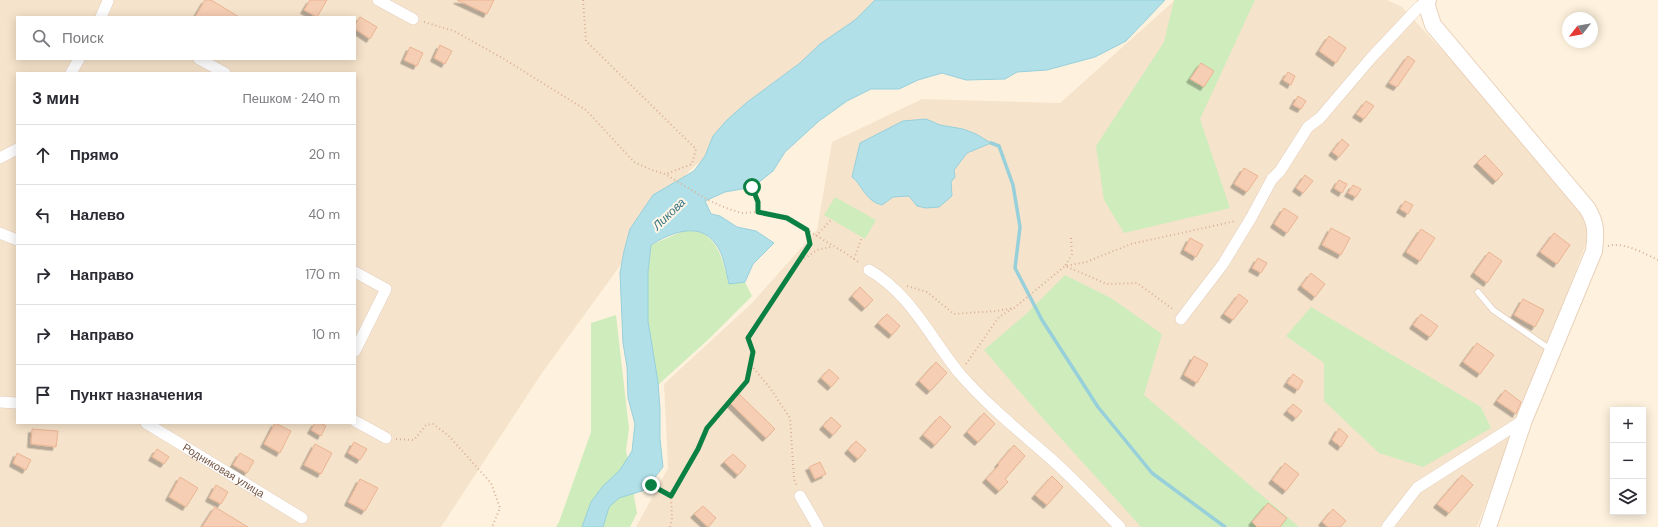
<!DOCTYPE html>
<html lang="ru">
<head>
<meta charset="utf-8">
<style>
	body { margin:0; font-family:"DM Sans",sans-serif; background:#f2f2f3; color:#2b2b33 }
	.controls { position:absolute; right:12px; bottom:12px; display:grid; overflow:hidden; border-radius:0px; box-shadow:0 2px 10px #0003 }
	.controls button { width:36px; height:36px; display:grid; place-items:center; padding:0; border:0; border-bottom:1px solid #e1e1e2; background:#fff; color:#2b2b33; font:20px sans-serif }
	.compass { position:absolute; left:1562px; top:12px; width:36px; height:36px; border-radius:50%; background:#fff; box-shadow:0 2px 10px #0003; rotate:239deg }
	.stop { position:absolute; width:12px; height:12px; margin:-9px; border:3px solid #0b8043; border-radius:50%; background:#fff }
	.stop.end { background:#0b8043; border-color:#fff; box-shadow:0 1px 4px #0008 }
	.list { margin:0; padding:0; list-style:none }
	h2 { display:flex; justify-content:space-between; align-items:center; height:52px; margin:0; padding:0 16px; font-size:17px }
	h2 small { font-size:13px; font-weight:400; color:#7c7c81 }
	.list li { display:grid; grid-template-columns:26px 1fr auto; gap:12px; align-items:center; box-sizing:border-box; height:60px; padding:0 16px; border-top:1px solid #e1e1e2 }
	.list b { display:block; font-size:15px; white-space:nowrap }
	.list em { font-size:13px; font-style:normal; color:#7c7c81 }
	.icon { flex:none; width:22px; height:22px; fill:none; stroke:currentColor; stroke-width:2; stroke-linecap:round; stroke-linejoin:round }
	.map { position:relative; flex:none; width:1658px; height:527px; overflow:hidden }
	.search { position:absolute; background:#fff; box-shadow:0 2px 10px #0003; left:16px; top:16px; width:340px; height:44px; display:flex; align-items:center; gap:10px; box-sizing:border-box; padding:0 14px; border-radius:0px; color:#7c7c81; font-size:15px }
	.panel { position:absolute; background:#fff; box-shadow:0 2px 10px #0003; left:16px; top:72px; width:340px; height:352px; border-radius:0px }
	.map>svg:first-child { display:block }
	.residential { fill:#f6e3cb; fill-rule:evenodd }
	.green { fill:#cfecbc }
	.water { fill:#b1e0e9; stroke:#97d0db }
	.lines { fill:none; stroke-linecap:round; stroke-linejoin:round }
	.stream { stroke:#97d0db; stroke-width:3.5 }
	.building { fill:#f6ceb3; stroke:#eab492; filter:url(#shadow) }
	.lane-casing { stroke:#e4cfbc; stroke-width:7 }
	.street-casing { stroke:#e4cfbc; stroke-width:12 }
	.secondary-casing { stroke:#ead0b9; stroke-width:18 }
	.path { stroke:#dab197; stroke-width:2; stroke-dasharray:1 3; stroke-linecap:butt }
	.lane { stroke:#fff; stroke-width:5.5 }
	.street { stroke:#fff; stroke-width:11 }
	.secondary { stroke:#fff; stroke-width:16 }
	.route { stroke:#0b8043; stroke-width:5 }
	.labels { text-anchor:middle; dominant-baseline:central; stroke-width:4; stroke-linejoin:round; paint-order:stroke }
	.street-label { font-size:11px; fill:#765644; stroke:#fff5e6 }
	.water-label { font-size:12px; font-style:italic; fill:#3a7784; stroke:#fff5e6 }
</style>
</head>
<body>
<div class="map">
<svg width="1658" height="527" viewBox="0 0 1658 527">
	<defs>
		<filter id="shadow"><feDropShadow dx="-3.5" dy="3.5" stdDeviation="0" flood-color="#0004"/></filter>
	</defs>
	<rect width="100%" height="100%" fill="#fef2de"/>
	<path class="residential" d="M0,0H916L810,70L689,171L542,373L441,527H0ZM17,17H355V59H17ZM17,73H355V423H17Z
		M1175,0H1387L1402,7L1587,206L1592,228L1477,527H636L668,468L664,384L752,303L817,230L832,142L922,99L1060,103Z"/>
	<path class="green" d="M1174,0H1255L1200,119L1230,208L1124,233L1104,200L1096,146L1164,42Z
		M835,197L876,220L865,239L824,215Z
		M686,230C691,231 700,231 704,234C721,245 724,267 729,284L745,282L752,296L710,338L658,385L648,321V272L651,245Z
		M1065,275L1111,298L1162,334L1144,395L1299,527H1141L1039,414L984,350L1026,314Z
		M1311,307L1481,407L1491,428L1423,467L1379,453L1324,401V363L1286,336Z
		M616,315L629,429L626,450L637,513L630,527H556L559,522L591,432V323Z"/>
	<path class="water" d="M875,0H1165L1126,41L1095,57L1047,70L1017,72L1005,79L966,80L942,73L918,80L899,89H871L847,101L819,121L785,152L773,171L753,187L725,192L705,201L711,214L720,216L737,227L756,231L774,243L753,264L745,282L729,284C726,272 724,254 715,243C699,221 670,233 651,245L648,272V321L658,382L660,409V439L663,467L645,490L619,498L609,507L603,527H582L591,502L603,486L620,470L632,451L635,424L628,398L627,367L623,343L620,273L624,251L630,229L653,195L694,171L705,156L713,136L726,121L746,103L800,63L820,44L855,20Z
		M926,119L940,125L963,129L976,134L991,143L967,153L954,170L955,177L951,182L952,196L939,207L926,208L917,206L909,196L893,197L882,205C879,204 875,203 873,201C864,195 860,183 852,177L860,143L903,121Z"/>
	<g class="lines">
		<path class="stream" d="M991,143L999,146L1013,185L1020,227L1015,268L1042,320L1098,407L1152,473L1225,527"/>
	</g>
	<path class="building" d="M205,0H211L239,17H195Z
		M310,0H327L317,17L304,10Z
		M457,0H494L487,14Z
		M360,17L377,27L370,39L355,29V25Z
		M1329,36L1346,48L1336,63L1319,51Z
		M440,45L452,51L445,64L434,58Z
		M410,47L423,53L417,66L404,60Z
		M1408,56L1415,61L1397,87L1389,83Z
		M1201,63L1214,71L1204,87L1190,79Z
		M1288,72L1295,76L1291,85L1283,80Z
		M1298,96L1306,101L1301,109L1293,105Z
		M1366,101L1374,106L1364,119L1356,114Z
		M1342,139L1349,145L1339,157L1332,152Z
		M1485,155L1503,174L1496,181L1477,163Z
		M1244,168L1258,176L1247,192L1234,184Z
		M1305,175L1313,181L1303,193L1296,188Z
		M1339,180L1347,184L1342,193L1334,188Z
		M1353,185L1361,189L1356,197L1348,193Z
		M1405,201L1413,205L1408,214L1400,209Z
		M1284,208L1298,217L1287,233L1274,224Z
		M1331,228L1350,238L1341,255L1322,245Z
		M1421,229L1435,238L1420,261L1406,252Z
		M1554,233L1570,245L1557,264L1540,252Z
		M1190,238L1203,245L1196,257L1184,250Z
		M1489,252L1502,261L1487,283L1474,273Z
		M1258,258L1267,263L1261,273L1252,268Z
		M1311,273L1325,284L1315,297L1301,286Z
		M860,287L873,300L865,308L852,296Z
		M1239,294L1248,301L1233,320L1224,314Z
		M1523,299L1544,310L1535,327L1514,315Z
		M887,314L900,326L892,335L878,323Z
		M1421,314L1438,326L1430,337L1413,325Z
		M1477,343L1494,355L1480,374L1463,362Z
		M1194,356L1208,364L1197,383L1184,375Z
		M936,362L947,373L930,391L919,381Z
		M829,369L839,378L831,387L821,378Z
		M1293,374L1303,381L1298,390L1287,383Z
		M1505,390L1521,402L1516,414L1497,401Z
		M739,394L775,429L766,438L730,403Z
		M1293,404L1302,411L1296,418L1287,411Z
		M984,413L995,424L978,442L967,432Z
		M940,416L951,427L935,445L923,435Z
		M831,417L841,426L833,435L823,426Z
		M275,423L291,431L280,453L264,444Z
		M315,423H320L326,426L321,436L311,430Z
		M1339,428L1348,436L1341,447L1332,440Z
		M32,429L58,431L56,447L31,444Z
		M856,441L866,450L858,459L848,450Z
		M354,442L367,449L360,460L348,453Z
		M315,444L332,453L321,474L304,465Z
		M1014,445L1025,456L1005,479L1008,482L999,491L986,479L999,465L998,464Z
		M157,449L169,457L164,464L152,457Z
		M17,453L31,460L26,470L13,463Z
		M240,453L254,461L247,473L233,465Z
		M733,454L746,466L738,475L724,462Z
		M820,462L826,474L815,479L809,467Z
		M1285,463L1299,474L1286,491L1272,480Z
		M1462,475L1473,485L1449,513L1437,504Z
		M1052,476L1063,487L1047,505L1035,495Z
		M180,477L198,488L186,507L169,497Z
		M360,479L378,488L365,511L348,502Z
		M216,485L228,492L221,504L209,498Z
		M1268,503L1287,518L1280,527H1257L1252,522Z
		M703,506L716,518L708,527L694,514Z
		M215,507L248,527H202Z
		M1333,509L1346,521L1340,527H1328L1322,522Z"/>
	<g class="lines">
		<g class="lane-casing">
			<path id="lane" d="M1478,292L1493,310L1551,350"/>
		</g>
		<g class="street-casing">
			<g id="street">
				<path d="M378,0L413,19"/>
				<path d="M101,17L108,1"/>
				<path d="M199,59L225,73"/>
				<path d="M71,73L79,59"/>
				<path d="M0,158L17,149"/>
				<path d="M0,233L17,240"/>
				<path d="M869,270C910,293 931,339 960,374C987,405 1018,430 1049,457C1074,479 1097,504 1120,527"/>
				<path d="M355,272L386,289L355,351"/>
				<path d="M1181,319L1223,264L1251,218L1272,179L1280,171L1308,127L1320,118L1371,58L1418,8L1426,3"/>
				<path d="M0,402L17,403"/>
				<path d="M355,421L386,438"/>
				<path id="s1" d="M146,423L302,518"/>
				<path d="M800,496L818,527"/>
				<path d="M1387,527L1417,488L1524,420"/>
			</g>
		</g>
		<g class="secondary-casing">
			<path id="secondary" d="M1428,0L1426,3L1433,25L1587,208C1597,224 1596,233 1594,251L1524,420L1488,527"/>
		</g>
		<path class="path" d="M583,0L586,41L696,149L692,164L666,174
			M424,22L454,31L504,59L586,110L634,162L652,170L665,174L708,200L726,208L741,213L758,212L787,218L847,254L860,263
			M753,187L759,202L758,212
			M816,236L832,219
			M1071,238L1072,254L1065,266L1107,284L1137,283L1174,310
			M1608,246C1623,241 1645,254 1658,260
			M854,259L862,237
			M801,261L817,250L833,246
			M907,286L927,292L954,314L996,311L1014,308L1065,266L1086,262L1131,244L1236,221
			M966,364L999,317L1012,309
			M751,365L770,388L790,418L794,479L797,486
			M396,439L414,440L426,425L433,424L448,435L491,483L500,508L492,527
			M651,485L671,496
			M670,527L672,520L671,496L698,449L707,428L747,381L753,352L748,338L810,244L807,231"/>
		<use href="#lane" class="lane"/>
		<use href="#street" class="street"/>
		<use href="#secondary" class="secondary"/>
	</g>
	<g class="lines">
		<path class="route" d="M651,485L671,496L698,449L707,428L747,381L753,352L748,338L810,244L807,230L787,218L758,212V202L752,187"/>
	</g>
	<g class="labels">
		<g class="street-label">
			<text stroke="none"><textPath href="#s1" startOffset="91">Родниковая улица</textPath></text>
		</g>
		<g class="water-label">
			<text transform="translate(669 214) rotate(-44)">Ликова</text>
		</g>
	</g>
</svg>
<div class="controls">
<button>+</button>
<button>−</button>
<button><svg class="icon" aria-label="layers" viewBox="0 0 24 24"><path d="M12 4l9 5-9 5-9-5zM3 14l9 5 9-5"/></svg></button>
</div>
<svg class="compass" viewBox="-18 -18 36 36"><path d="M0-13l5 13h-10z" fill="#e53935"/><path d="M0 13l5-13h-10z" fill="#7c7c81"/></svg>
<div class="stop" style="left:752px;top:187px"></div>
<div class="stop end" style="left:651px;top:485px"></div>
<div class="search"><svg class="icon" aria-label="search" viewBox="0 0 24 24"><circle cx="10" cy="10" r="6"/><path d="M15 15l6 6"/></svg>Поиск</div>
<section class="panel">
<h2>3 мин<small>Пешком · 240 m</small></h2>
<ul class="list">
<li><svg class="icon" aria-label="ahead" viewBox="0 0 24 24"><path d="M12 20V5M6 11l6-6 6 6"/></svg><div><b>Прямо</b></div><em>20 m</em></li>
<li><svg class="icon" aria-label="left" viewBox="0 0 24 24"><path d="M17 20v-9H6M10 6l-5 5 5 5"/></svg><div><b>Налево</b></div><em>40 m</em></li>
<li><svg class="icon" aria-label="right" viewBox="0 0 24 24"><path d="M7 20v-9h11M14 6l5 5-5 5"/></svg><div><b>Направо</b></div><em>170 m</em></li>
<li><svg class="icon" aria-label="right" viewBox="0 0 24 24"><path d="M7 20v-9h11M14 6l5 5-5 5"/></svg><div><b>Направо</b></div><em>10 m</em></li>
<li><svg class="icon" aria-label="arrive" viewBox="0 0 24 24"><path d="M6 21V4h12l-3 4 3 4H6"/></svg><div><b>Пункт назначения</b></div></li>
</ul>
</section>
</div>
</body>
</html>
